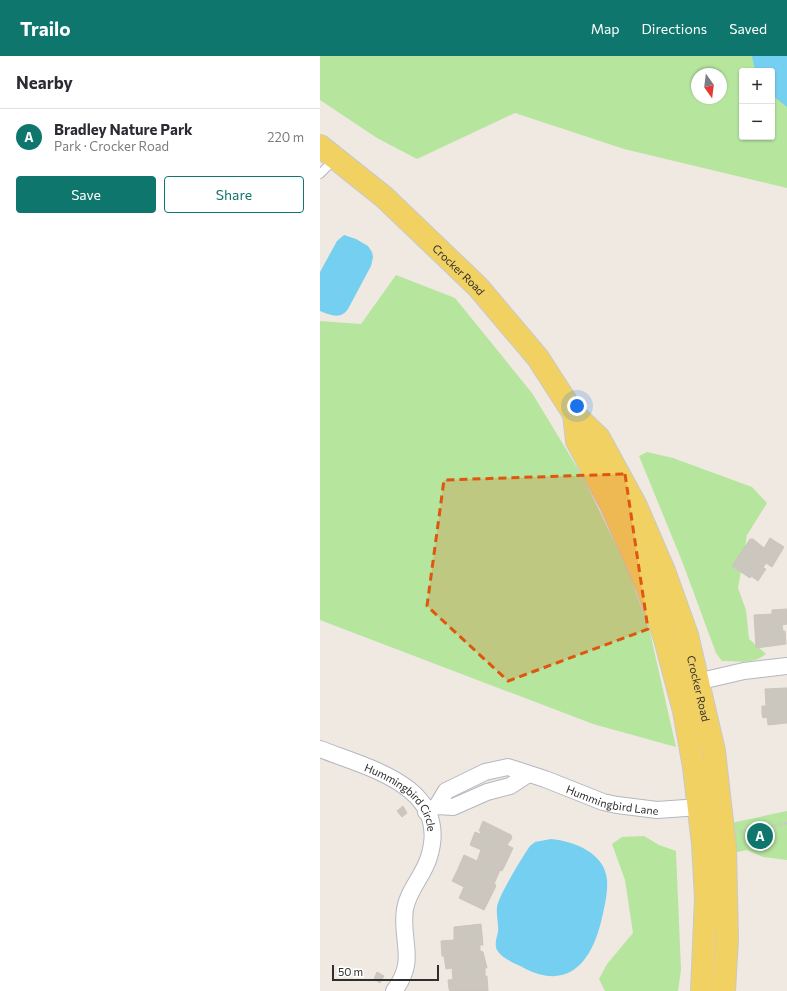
<!DOCTYPE html>
<html lang="en">
<head>
<meta charset="utf-8">
<style>
	body { margin:0; font-family:Commissioner,sans-serif; background:#f7f7f7; color:#2b2b33 }
	.controls { position:absolute; right:12px; top:12px; display:grid; overflow:hidden; border-radius:4px; box-shadow:0 1px 3px #0004 }
	.controls button { width:36px; height:36px; display:grid; place-items:center; padding:0; border:0; border-bottom:1px solid #e1e1e2; background:#fff; color:#2b2b33; font:20px sans-serif }
	.compass { position:absolute; left:371px; top:12px; width:36px; height:36px; border-radius:50%; background:#fff; box-shadow:0 1px 3px #0004; rotate:166deg }
	.scale { position:absolute; left:12px; bottom:10px; width:107px; box-sizing:border-box; padding-left:4px; border:2px solid #2e2e2e; border-top:0; font-size:11px; line-height:14px; white-space:nowrap; color:#2e2e2e; -webkit-text-stroke:3px #fff; paint-order:stroke }
	.you { position:absolute; left:257px; top:350px; width:14px; height:14px; margin:-10px; border:3px solid #fff; border-radius:50%; background:#1a73e8; box-shadow:0 0 0 6px #1a73e833 }
	.badge { display:grid; place-items:center; width:26px; height:26px; border-radius:50%; background:#0f766e; color:#fff; font-size:13px; font-weight:700 }
	.pin { position:absolute; translate:-50% -50%; border:2px solid #fff; box-shadow:0 1px 4px #0006 }
	.list { margin:0; padding:0; list-style:none }
	h2 { display:flex; justify-content:space-between; align-items:center; height:52px; margin:0; padding:0 16px; font-size:17px }
	h2 small { font-size:13px; font-weight:400; color:#7c7c81 }
	.list li { display:grid; grid-template-columns:26px 1fr auto; gap:12px; align-items:center; box-sizing:border-box; height:56px; padding:0 16px; border-top:1px solid #e1e1e2 }
	.list b { display:block; font-size:15px; white-space:nowrap }
	.list p { margin:0; font-size:13px; white-space:nowrap; color:#7c7c81 }
	.list em { font-size:13px; font-style:normal; color:#7c7c81 }
	.actions { display:flex; gap:8px; padding:12px 16px }
	.actions a { flex:1; padding:9px 0; border:1px solid #0f766e; border-radius:4px; text-align:center; font-size:14px; color:#0f766e }
	.actions .main { background:#0f766e; color:#fff }
	.map { position:relative; flex:none; width:467px; height:935px; overflow:hidden }
	header { display:flex; align-items:center; gap:24px; box-sizing:border-box; height:56px; padding:0 20px; background:#0f766e; color:#fff }
	header strong { font-size:19px }
	nav { display:flex; gap:22px; margin-inline-start:auto; font-size:14px }
	main { display:flex }
	aside { flex:1; background:#fff }
	.map>svg:first-child { display:block }
	.green { fill:#b6e59e; fill-rule:evenodd }
	.water { fill:#75cff0 }
	.building { fill:#cbc7bf; stroke:#cbc5ba }
	.lines { fill:none; stroke-linecap:round; stroke-linejoin:round }
	.lane-casing { stroke:#b4b7c1; stroke-width:10 }
	.street-casing { stroke:#b4b7c1; stroke-width:18 }
	.primary-casing { stroke:#c9c9c9; stroke-width:24 }
	.path { stroke:#c9c9c9; stroke-width:2.5; stroke-dasharray:3 2; stroke-linecap:butt }
	.lane { stroke:#fff; stroke-width:8 }
	.street { stroke:#fff; stroke-width:16 }
	.primary { stroke:#f2d163; stroke-width:22 }
	.marked { fill:#df570e; fill-opacity:0.2; stroke:#df570e; stroke-width:3; stroke-dasharray:8 5; stroke-linejoin:round }
	.labels { text-anchor:middle; dominant-baseline:central; stroke-width:3.5; stroke-linejoin:round; paint-order:stroke }
	.street-label { font-size:11px; fill:#2e2e2e; stroke:#fff }
</style>
</head>
<body>
<header>
<strong>Trailo</strong>
<nav><a>Map</a><a>Directions</a><a>Saved</a></nav>
</header>
<main>
<aside>
<h2>Nearby<small></small></h2>
<ul class="list">
<li><span class="badge">A</span><div><b>Bradley Nature Park</b><p>Park · Crocker Road</p></div><em>220 m</em></li>
</ul>
<div class="actions"><a class="main">Save</a><a>Share</a></div>
</aside>
<div class="map">
<svg width="467" height="935" viewBox="0 0 467 935">
	<rect width="100%" height="100%" fill="#efe9e1"/>
	<path class="green" d="M0,0H467V132L304,93L195,57L97,103L57,82L0,44ZM422,15H452V81H422ZM377,18H401V42H377Z
		M76,219L135,242L212,337L263,421L308,514L329,572L356,691L273,668L0,564V265L41,268Z
		M327,396L353,402L432,431L447,447L427,479L418,532L426,554L429,583L446,598C432,609 418,605 402,605L396,597L362,505L319,400Z
		M467,755V804L443,801L427,794L413,797L411,767Z
		M324,780L339,789L356,795L361,914L358,935H285L279,923L287,908L313,877L305,824L292,788L302,781Z"/>
	<path class="water" d="M432,0H467V51L452,39V15H435Z
		M24,179L36,183L48,190L52,196L53,201L51,210L28,253C20,264 11,259 0,255V216L17,185Z
		M231,783C254,785 285,797 287,824C288,838 284,853 281,866C271,906 248,935 204,912C195,907 182,903 177,894C174,888 177,881 178,876C179,868 176,860 177,852C177,842 203,800 210,790L215,786Z"/>
	<path class="building" d="M450,482L464,491L452,511L446,507L443,512L446,513L438,525L431,520L430,522L412,510L430,483H433L444,492Z
		M467,553V568L462,569L463,575H465L466,588L436,592L434,559L452,558V554Z
		M467,632V667L448,669L447,661L443,662L442,658V650H446L445,633Z
		M83,750L87,757L82,761L77,755Z
		M163,765L191,779L192,782L187,789L193,792L187,805L150,789L155,776L160,778L161,775H159Z
		M161,794L187,805L182,815L180,814L174,828L176,829L175,832L137,815L144,799L157,805Z
		M137,815L175,832L164,854L139,842L144,831L132,825Z
		M161,868L163,889H160V895L163,896L122,900L121,885L134,884V871Z
		M163,896L167,912H165V920L133,924L132,912L126,913L124,900Z
		M57,916L64,920L60,927L54,923Z
		M167,920L168,935H130L129,933L128,924Z"/>
	<g class="lines">
		<g class="lane-casing">
			<path id="lane" d="M0,118L15,103"/>
		</g>
		<g class="street-casing">
			<g id="street">
				<path d="M368,628L424,615L467,610"/>
				<path id="s1" d="M0,693C48,712 131,730 109,801C104,819 88,834 85,853C80,886 98,903 74,935"/>
				<path d="M117,750L133,751L167,736L190,730L207,719"/>
				<path id="s2" d="M106,756L117,750L126,735L165,716L188,711L225,723L283,746L297,749L337,754L380,751"/>
			</g>
		</g>
		<g class="primary-casing">
			<g id="primary">
				<path id="s3" d="M0,90L64,141L158,231L218,302L254,358L279,382L316,450L344,515L367,579L394,695L405,792L407,883L404,935"/>
				<path d="M254,358L257,385L291,448L328,532L345,583L364,655L374,711L383,788L386,842L382,935"/>
			</g>
		</g>
		<path class="path" d="M420,776L467,767"/>
		<use href="#lane" class="lane"/>
		<use href="#street" class="street"/>
		<use href="#primary" class="primary"/>
	</g>
	<path class="marked" d="M305,418L328,573L188,625L107,550L124,424Z"/>
	<g class="labels">
		<g class="street-label">
			<text stroke="none"><textPath href="#s3" startOffset="186">Crocker Road</textPath></text>
			<text stroke="none"><textPath href="#s3" startOffset="677">Crocker Road</textPath></text>
			<text stroke="none"><textPath href="#s2" startOffset="207">Hummingbird Lane</textPath></text>
			<text stroke="none"><textPath href="#s1" startOffset="98">Hummingbird Circle</textPath></text>
		</g>
	</g>
</svg>
<div class="controls">
<button>+</button>
<button>−</button>
</div>
<svg class="compass" viewBox="-18 -18 36 36"><path d="M0-13l5 13h-10z" fill="#e53935"/><path d="M0 13l5-13h-10z" fill="#7c7c81"/></svg>
<div class="scale">50 m</div>
<div class="you"></div>
<div class="pin badge" style="left:440px;top:780px">A</div>
</div>
</main>
</body>
</html>
